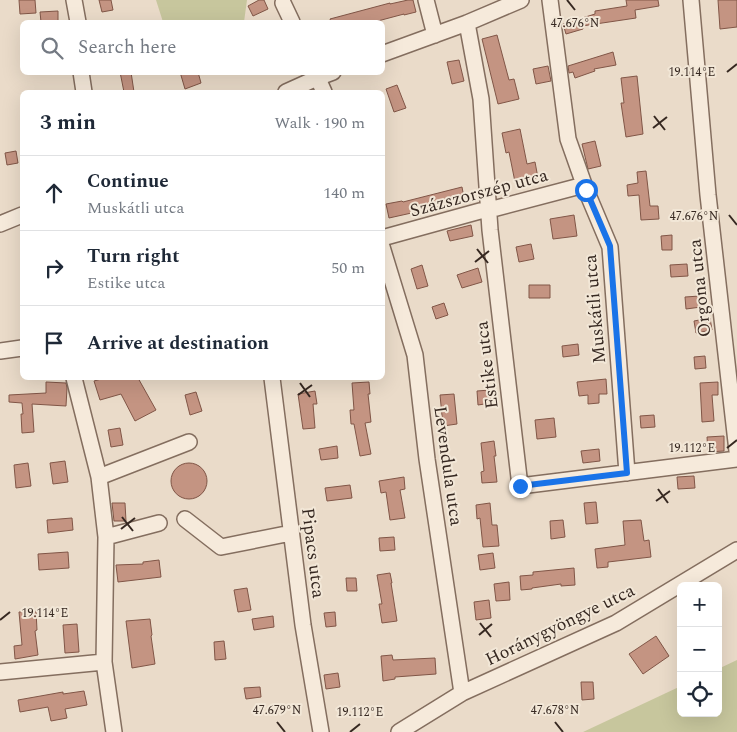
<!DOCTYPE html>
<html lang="en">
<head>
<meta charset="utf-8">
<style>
	body { margin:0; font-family:Spectral,serif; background:#f2f2f3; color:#1f2937 }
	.controls { position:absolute; right:15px; bottom:15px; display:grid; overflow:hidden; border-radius:8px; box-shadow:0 5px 20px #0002 }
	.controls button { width:45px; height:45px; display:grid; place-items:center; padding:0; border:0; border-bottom:1px solid #e0e1e3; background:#fff; color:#1f2937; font:25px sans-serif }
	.stop { position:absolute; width:15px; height:15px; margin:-11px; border:4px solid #1a73e8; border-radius:50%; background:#fff }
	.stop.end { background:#1a73e8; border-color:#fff; box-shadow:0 1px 5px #0008 }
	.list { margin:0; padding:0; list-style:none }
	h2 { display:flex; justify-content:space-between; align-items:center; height:65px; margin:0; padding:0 20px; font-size:21px }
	h2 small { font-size:16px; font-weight:400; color:#747a83 }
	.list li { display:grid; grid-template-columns:32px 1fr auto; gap:15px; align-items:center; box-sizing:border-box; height:75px; padding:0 20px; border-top:1px solid #e0e1e3 }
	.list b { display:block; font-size:19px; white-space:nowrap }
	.list p { margin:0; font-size:16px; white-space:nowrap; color:#747a83 }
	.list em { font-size:16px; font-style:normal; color:#747a83 }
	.icon { flex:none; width:28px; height:28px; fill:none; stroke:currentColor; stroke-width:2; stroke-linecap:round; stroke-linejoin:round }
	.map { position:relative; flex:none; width:737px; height:732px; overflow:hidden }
	.search { position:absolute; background:#fff; box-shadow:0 5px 20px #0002; left:20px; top:20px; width:365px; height:55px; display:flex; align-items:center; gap:12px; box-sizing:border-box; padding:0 18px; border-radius:8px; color:#747a83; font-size:19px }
	.panel { position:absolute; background:#fff; box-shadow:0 5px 20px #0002; left:20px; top:90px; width:365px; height:290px; border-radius:8px }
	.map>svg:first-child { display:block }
	.green { fill:#c7c69d }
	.building { fill:#c49482; stroke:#815647 }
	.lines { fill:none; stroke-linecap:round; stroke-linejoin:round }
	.minor-casing { stroke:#846e5f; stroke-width:18 }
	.minor { stroke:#f6eadb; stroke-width:15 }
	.route { stroke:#1a73e8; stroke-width:6 }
	.ticks { fill:none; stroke:#362821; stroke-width:2 }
	.labels { text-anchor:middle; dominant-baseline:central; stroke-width:4; stroke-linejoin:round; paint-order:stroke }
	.street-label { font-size:18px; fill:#362821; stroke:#f2e7d7 }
	.ticks-label { font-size:12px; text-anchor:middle; fill:#362821; stroke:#f2e7d7; stroke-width:4; stroke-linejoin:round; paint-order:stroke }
</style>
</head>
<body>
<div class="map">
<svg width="737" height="732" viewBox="0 0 737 732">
	<rect width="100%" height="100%" fill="#eadbc9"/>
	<path class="green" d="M156,0H247L244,22H163Z
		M737,660V732H583L681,686V713H718V669Z"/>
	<path class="building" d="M19,0H35L36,13L20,14Z
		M99,0H111L113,10L102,12Z
		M259,0H264L268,9L253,16L248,6Z
		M408,0H413L416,12L404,15V14L374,22H331L330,19L390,3V4Z
		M626,0H658L659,6L635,10L636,18L582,26L583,29L566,34L563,24L595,14V11L627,6Z
		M718,0H737V27L720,29Z
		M58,11V22H41L40,12Z
		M497,35L509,80L514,79L519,99L498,104L482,39Z
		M613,52L616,65L594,69L595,71L575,78L573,72L569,73L568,66Z
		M459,60L464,81L452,84L447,62Z
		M548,66L551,81L536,84L533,69Z
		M120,72H131L134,92H124Z
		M180,72H198L201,83L185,89Z
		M637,76L643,134L626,137L621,103H624L621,78Z
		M397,85L406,108L394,112L386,89Z
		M520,129L527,164L535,162L538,178L515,182L509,152L506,153L502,133Z
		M595,141L601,166L588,169L582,144Z
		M16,151L18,163L7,165L5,153Z
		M646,171L650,206H658L659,219L641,220L639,195L628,196L627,185L638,183L637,172Z
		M462,187L464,198L442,202L443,206L389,218L386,204L402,201L403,202Z
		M574,215L577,236L553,239L550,219Z
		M471,225L473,236L450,241L447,231Z
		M672,235V250H662L661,236Z
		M531,244L534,259L519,262L516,247Z
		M687,264L688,276L671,277L670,265Z
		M422,265L428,286L417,289L411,269Z
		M478,268L482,282L462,288L457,275Z
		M529,285H550V298H529Z
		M700,296L701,307L686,309L685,297Z
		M444,303L448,315L436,319L432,307Z
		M710,318L712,330L696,333L694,321Z
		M578,344L579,355L563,357L562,346Z
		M705,356L706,368L695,369L694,357Z
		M105,378H138L156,410L135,421L121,394L100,400L94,381Z
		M606,379L607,394H599V403L588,404V395L579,396L577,382Z
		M46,382L66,383L67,388L66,406L32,404L34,432L22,433L21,414H23L22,403L9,402V395L46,393Z
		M369,382L370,394H368L371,422L365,423L371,454L360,456L354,424H351L350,410H354L352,383Z
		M718,382V395H712L714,421L702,422L700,383Z
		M490,390L491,403L478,405L477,391Z
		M315,391L317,404H313L315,428L303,429L298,394Z
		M196,392L202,411L190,415L185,395Z
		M454,394L457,424L443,426L440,395Z
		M654,415L655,427L641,428L640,416Z
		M554,418L556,437L537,439L535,420Z
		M120,428L123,445L111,447L108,430Z
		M724,436V451L708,452L707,437Z
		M494,441L496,456H494L497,482L482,483L481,472L484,471L481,443Z
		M337,446L338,458L321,460L319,449Z
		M599,449L600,461L583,463L581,451Z
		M65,461L68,482L53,484L50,463Z
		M28,463L31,486L16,488L14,465Z
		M171 481a18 18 0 1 1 36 0a18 18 0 1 1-36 0Z
		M694,476L695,488L678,489L677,477Z
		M404,477L405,489L400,490L405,518L390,520L386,492L381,493L379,481Z
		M350,485L352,498L327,501L325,488Z
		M596,502L598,523L586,524L584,503Z
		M112,503H125L126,521H114Z
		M490,503L492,525H497L499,546L483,547L480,518L477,519L476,505Z
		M72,518L73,530L48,533L47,520Z
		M563,520L565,537L551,539L550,521Z
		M641,520L644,541L649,540L651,557L608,562V567L597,568L595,549L625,545L623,521Z
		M394,537L395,550L380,551L379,538Z
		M68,552L69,568L39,570L38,554Z
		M493,553L495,568L480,570L478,555Z
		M159,560L161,577L118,582L116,565L143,564V562Z
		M574,568L575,585L561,586V584L532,588V589L521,590L520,576L533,575V572Z
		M390,573L392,583H391L397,621L382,623L379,604H382L377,575Z
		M346,578H356L357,591H347Z
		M509,582L510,600L496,601L494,584Z
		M247,588L251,610L238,612L234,590Z
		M489,600L491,618L476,620L474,602Z
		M36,611L37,630L35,631L38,655L15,659L14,646L22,645L19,612Z
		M335,612L336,626L326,627L324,613Z
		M273,616L274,627L254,630L252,619Z
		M150,619L152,635L151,636L155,664L132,668L126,621Z
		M77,624L79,652L65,653L63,625Z
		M656,636L669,656L643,674L629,654Z
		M224,641L226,659L215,660L214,642Z
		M392,655L393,660L435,658L436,674L395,677V679L383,681L381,656Z
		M338,673L340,687L326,689L324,675Z
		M581,682H593L594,699L582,700Z
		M260,687L261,697L246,699L244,688Z
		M84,691L87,705L65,709L67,718L51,721L48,707L20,712L18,700L63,692V694Z"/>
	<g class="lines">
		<g class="minor-casing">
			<path id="minor" d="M74,0L78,22
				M426,0L435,35
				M550,0L568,139L586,190L610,247L627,473
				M691,0L708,195L737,451
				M283,3L292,22
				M467,23L481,99L490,230L520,486L737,459
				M382,54L467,23L521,0
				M81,72L84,92
				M315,72L324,92
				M286,92L317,78L333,72
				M0,224L22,215
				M382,238L480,211L489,210L584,185
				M382,247L415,355L427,459L462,693
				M0,351L22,348
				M74,378L99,477L106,537L104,662L114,732
				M272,378L303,625L321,732
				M99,477L189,442
				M185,519L221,547L291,533
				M106,537L159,523
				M0,672L104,662
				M399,732L462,693L616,623L737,550"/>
		</g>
		<use href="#minor" class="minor"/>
	</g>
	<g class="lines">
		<path class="route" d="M520,486L627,473L610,246L586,190"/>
	</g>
	<path class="ticks" d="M567,0L575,10M727,72L737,64M654,116L665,130M653,128L667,117M729,215L737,225M477,249L488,263M475,262L489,251M300,383L310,397M298,395L312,385M727,448L737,440M658,489L668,503M656,501L670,491M122,517L133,531M121,529L135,518M0,620L10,612M480,623L491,637M479,635L492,624M277,722L285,732M555,722L563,732M350,732L360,724"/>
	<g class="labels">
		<g class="street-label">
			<text transform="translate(479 193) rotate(-15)">Százszorszép utca</text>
			<text transform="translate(700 288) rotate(-96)">Orgona utca</text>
			<text transform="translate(595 309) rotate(-95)">Muskátli utca</text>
			<text transform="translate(487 365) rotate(-97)">Estike utca</text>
			<text transform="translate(448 466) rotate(82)">Levendula utca</text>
			<text transform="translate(313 553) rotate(83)">Pipacs utca</text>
			<text transform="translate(560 625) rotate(-26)">Horánygyöngye utca</text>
		</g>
	</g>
	<g class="ticks-label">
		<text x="575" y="27">47.676°N</text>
		<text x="692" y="76">19.114°E</text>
		<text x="694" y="220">47.676°N</text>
		<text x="692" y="452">19.112°E</text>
		<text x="45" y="617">19.114°E</text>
		<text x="277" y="714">47.679°N</text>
		<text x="555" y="714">47.678°N</text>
		<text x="360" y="716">19.112°E</text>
	</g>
</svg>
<div class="controls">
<button>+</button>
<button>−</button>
<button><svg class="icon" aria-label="locate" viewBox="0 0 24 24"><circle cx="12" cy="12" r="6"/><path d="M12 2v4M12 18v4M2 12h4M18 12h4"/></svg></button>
</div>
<div class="stop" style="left:586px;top:190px"></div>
<div class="stop end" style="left:520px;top:486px"></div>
<div class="search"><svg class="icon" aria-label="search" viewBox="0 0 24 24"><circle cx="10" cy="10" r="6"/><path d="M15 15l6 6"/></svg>Search here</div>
<section class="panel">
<h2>3 min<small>Walk · 190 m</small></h2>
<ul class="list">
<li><svg class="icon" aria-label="ahead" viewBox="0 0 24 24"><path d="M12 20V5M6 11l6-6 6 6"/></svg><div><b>Continue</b><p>Muskátli utca</p></div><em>140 m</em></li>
<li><svg class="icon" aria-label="right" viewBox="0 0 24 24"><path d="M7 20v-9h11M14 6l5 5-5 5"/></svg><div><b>Turn right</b><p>Estike utca</p></div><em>50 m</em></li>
<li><svg class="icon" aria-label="arrive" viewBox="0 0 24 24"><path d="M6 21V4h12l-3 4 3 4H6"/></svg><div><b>Arrive at destination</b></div></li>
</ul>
</section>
</div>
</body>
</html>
